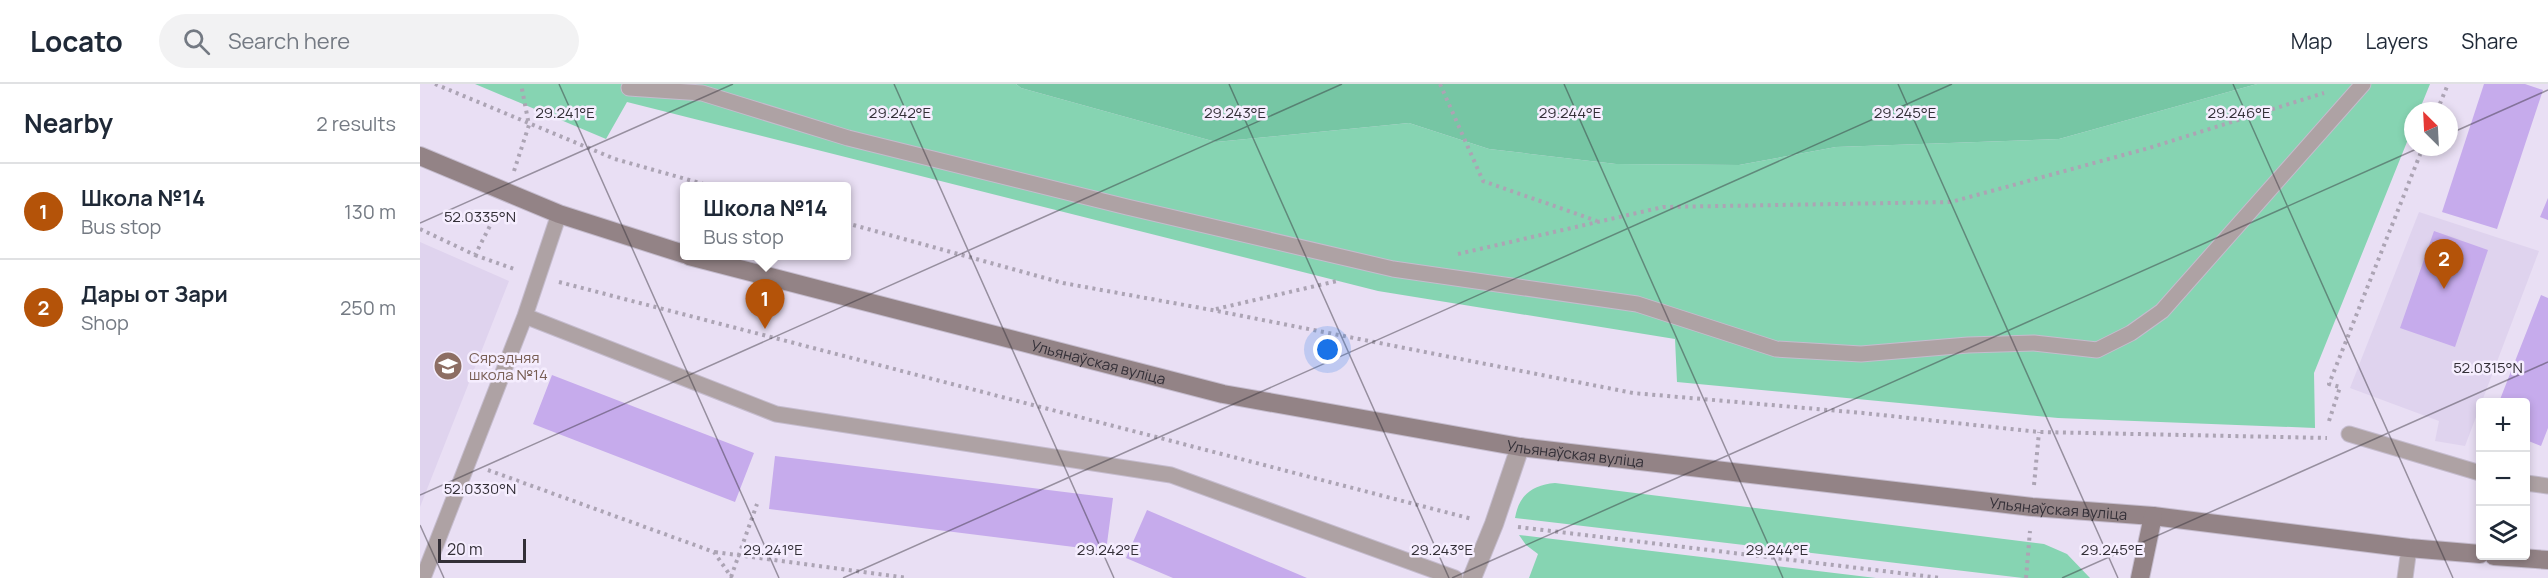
<!DOCTYPE html>
<html lang="en">
<head>
<meta charset="utf-8">
<style>
	body { margin:0; font-family:Manrope,sans-serif; background:#f2f2f3; color:#1f2937 }
	.controls { position:absolute; right:18px; bottom:18px; display:grid; overflow:hidden; border-radius:6px; box-shadow:0 3px 9px #0003 }
	.controls button { width:54px; height:54px; display:grid; place-items:center; padding:0; border:0; border-bottom:2px solid #e0e1e3; background:#fff; color:#1f2937; font:30px sans-serif }
	.compass { position:absolute; left:1984px; top:18px; width:54px; height:54px; border-radius:50%; background:#fff; box-shadow:0 3px 9px #0003; rotate:336deg }
	.scale { position:absolute; left:18px; bottom:15px; width:88px; box-sizing:border-box; padding-left:6px; border:3px solid #332f37; border-top:0; font-size:16px; line-height:21px; white-space:nowrap; color:#332f37; -webkit-text-stroke:4px #f5edfe; paint-order:stroke }
	.you { position:absolute; left:908px; top:266px; width:21px; height:21px; margin:-15px; border:4px solid #fff; border-radius:50%; background:#1a73e8; box-shadow:0 0 0 9px #1a73e833 }
	.badge { display:grid; place-items:center; width:39px; height:39px; border-radius:50%; background:#b45309; color:#fff; font-size:20px; font-weight:700 }
	.pin { position:absolute; translate:-50% -50px; filter:drop-shadow(0 2px 3px #0008) }
	.pin::after { content:''; position:absolute; top:32px; width:21px; height:18px; background:inherit; clip-path:polygon(0 0,100% 0,50% 100%) }
	.popup { position:absolute; left:260px; top:98px; width:171px; height:78px; box-sizing:border-box; display:grid; place-content:center; border-radius:6px; background:#fff; filter:drop-shadow(0 2px 4px #0005); font-size:20px; white-space:nowrap; color:#747a83 }
	.popup b { font-size:22px; color:#1f2937 }
	.popup::after { content:''; position:absolute; left:50%; top:100%; margin-left:-12px; border:12px solid transparent; border-top-color:#fff }
	.list { margin:0; padding:0; list-style:none }
	h2 { display:flex; justify-content:space-between; align-items:center; height:78px; margin:0; padding:0 24px; font-size:26px }
	h2 small { font-size:20px; font-weight:400; color:#747a83 }
	.list li { display:grid; grid-template-columns:39px 1fr auto; gap:18px; align-items:center; box-sizing:border-box; height:96px; padding:0 24px; border-top:2px solid #e0e1e3 }
	.list b { display:block; font-size:22px; white-space:nowrap }
	.list p { margin:0; font-size:20px; white-space:nowrap; color:#747a83 }
	.list em { font-size:20px; font-style:normal; color:#747a83 }
	.icon { flex:none; width:33px; height:33px; fill:none; stroke:currentColor; stroke-width:2; stroke-linecap:round; stroke-linejoin:round }
	.map { position:relative; flex:none; width:2128px; height:494px; overflow:hidden }
	header { display:flex; align-items:center; gap:36px; box-sizing:border-box; height:84px; padding:0 30px; background:#fff; border-bottom:2px solid #e0e1e3 }
	header strong { font-size:28px }
	nav { display:flex; gap:33px; margin-inline-start:auto; font-size:21px }
	.search { width:420px; height:54px; background:#f2f2f3; display:flex; align-items:center; gap:15px; box-sizing:border-box; padding:0 21px; border-radius:33px; color:#747a83; font-size:22px }
	main { display:flex }
	aside { flex:1; background:#fff }
	.map>svg:first-child { display:block }
	.built { fill:#dfd3ee }
	.green { fill:#86d4b2 }
	.forest { fill:#76c6a4 }
	.building { fill:#c6abec }
	.lines { fill:none; stroke-linecap:round; stroke-linejoin:round }
	.lane-casing { stroke:#c5bcce; stroke-width:17 }
	.street-casing { stroke:#c5bcce; stroke-width:20 }
	.secondary-casing { stroke:#c5bcce; stroke-width:20 }
	.path { stroke:#aca4b4; stroke-width:4; stroke-dasharray:3 4.5; stroke-linecap:butt }
	.lane { stroke:#aea2a4; stroke-width:15 }
	.street { stroke:#aea2a4; stroke-width:18 }
	.secondary { stroke:#938386; stroke-width:18 }
	.ticks { fill:none; stroke:#332f37; stroke-width:1.5; stroke-opacity:0.45 }
	.labels { text-anchor:middle; dominant-baseline:central; stroke-width:5; stroke-linejoin:round; paint-order:stroke }
	.education-label { font-size:15px; fill:#785e54; stroke:#f5edfe; text-anchor:start }
	.street-label { font-size:15px; fill:#332f37; stroke:#f5edfe }
	.ticks-label { font-size:15px; text-anchor:middle; fill:#332f37; stroke:#f5edfe; stroke-width:5; stroke-linejoin:round; paint-order:stroke }
</style>
</head>
<body>
<header>
<strong>Locato</strong>
<div class="search"><svg class="icon" aria-label="search" viewBox="0 0 24 24"><circle cx="10" cy="10" r="6"/><path d="M15 15l6 6"/></svg>Search here</div>
<nav><a>Map</a><a>Layers</a><a>Share</a></nav>
</header>
<main>
<aside>
<h2>Nearby<small>2 results</small></h2>
<ul class="list">
<li><span class="badge">1</span><div><b>Школа №14</b><p>Bus stop</p></div><em>130 m</em></li>
<li><span class="badge">2</span><div><b>Дары от Зари</b><p>Shop</p></div><em>250 m</em></li>
</ul>
</aside>
<div class="map">
<svg width="2128" height="494" viewBox="0 0 2128 494">
	<rect width="100%" height="100%" fill="#e9dff4"/>
	<path class="built" d="M1999,128L2119,167L2045,362L2015,357L2019,337L1930,304Z
		M0,158L89,197L0,423Z"/>
	<path class="green" d="M55,0H596L601,4L796,58L989,39L1069,65L1196,80L1319,81L1416,63L1639,55L1837,0H2010L1999,27H1993V43L1894,289L1895,344L1638,334L1257,298L1255,255L958,207L207,18L186,55Z
		M1135,399L1624,460L1647,470L1670,494H1603L1095,434C1099,411 1112,401 1135,399Z
		M1099,451L1456,494H1109L1118,470L1106,461Z"/>
	<path class="forest" d="M596,0H1837L1639,55L1416,63L1319,81L1196,80L1069,65L989,39L796,58L601,4Z"/>
	<path class="building" d="M2064,0H2105L2123,6L2077,145L2022,128Z
		M2128,114V136L2120,133Z
		M2014,147L2068,166L2035,263L1980,244Z
		M2121,211L2128,214V344L2121,362L2106,356V318H2079Z
		M132,291L334,369L315,418L113,340Z
		M355,372L693,414L686,467L349,425Z
		M727,426L887,494H753L706,474Z"/>
	<g class="lines">
		<g class="lane-casing">
			<path id="lane" d="M209,4L282,9L428,54L707,123L973,185L1217,220L1356,265L1441,270L1548,261L1614,259L1677,266L1711,249L1742,227L1943,0
				M105,232L356,330L751,391L1035,494
				M1929,350L2060,389
				M2106,399L2128,402
				M3,494L105,232L139,130
				M1985,494L1989,464"/>
		</g>
		<g class="street-casing">
			<path id="street" d="M1052,494L1074,440L1100,363"/>
		</g>
		<g class="secondary-casing">
			<g id="secondary">
				<path d="M0,72L139,130L264,170"/>
				<path id="s1" d="M269,172L803,310L1100,363L1612,423L1733,432L1989,464L2060,470"/>
				<path d="M2074,472L2128,476"/>
				<path d="M1720,494L1733,432"/>
			</g>
		</g>
		<path class="path" d="M15,0L195,75L294,103
			M1020,0L1063,97L1177,137
			M2017,27L2028,0
			M94,87L109,41L101,0
			M426,139L643,199L792,226L1213,309L1443,329L1619,348L1907,354
			M0,145L55,171L76,130
			M1038,170L1243,123L1531,118L1729,64L1904,9
			M55,171L97,186
			M139,198L1052,435
			M796,225L917,197
			M1909,337L1920,303L1909,300L2003,63
			M68,386L294,468L312,494
			M1614,401L1619,348
			M1098,443L1521,494
			M295,468L488,494
			M311,493L337,420
			M1606,494L1610,447"/>
		<use href="#lane" class="lane"/>
		<use href="#street" class="street"/>
		<use href="#secondary" class="secondary"/>
	</g>
	<path class="ticks" d="M139,0L359,494M474,0L694,494M809,0L1029,494M1144,0L1363,494M1478,0L1698,494M1813,0L2033,494M2029,50L2128,6M0,139L313,0M0,411L922,0M0,441L24,494M423,494L1532,0M1032,494L2001,63M1642,494L2128,278"/>
	<defs>
		<g id="school-disc" transform="scale(1.5)"><circle r="9.5" fill="#8d6e63" stroke="#f5edfe"/><path d="M0-5L7-2L0 1L-7-2ZM-4 1L0 2.5L4 1V4Q0 6-4 4Z" fill="#fff"/></g>
	</defs>
	<g fill-rule="evenodd">
		<use href="#school-disc" x="28" y="282"/>
	</g>
	<g class="labels">
		<g class="education-label">
			<text x="49" y="273">Сярэдняя<tspan x="49" dy="17">школа №14</tspan></text>
		</g>
		<g class="street-label">
			<text stroke="none"><textPath href="#s1" startOffset="423">Ульянаўская вуліца</textPath></text>
			<text stroke="none"><textPath href="#s1" startOffset="909">Ульянаўская вуліца</textPath></text>
			<text stroke="none"><textPath href="#s1" startOffset="1395">Ульянаўская вуліца</textPath></text>
		</g>
	</g>
	<g class="ticks-label">
		<text x="145" y="34">29.241°E</text>
		<text x="480" y="34">29.242°E</text>
		<text x="815" y="34">29.243°E</text>
		<text x="1150" y="34">29.244°E</text>
		<text x="1485" y="34">29.245°E</text>
		<text x="1819" y="34">29.246°E</text>
		<text x="60" y="138">52.0335°N</text>
		<text x="2068" y="289">52.0315°N</text>
		<text x="60" y="410">52.0330°N</text>
		<text x="353" y="471">29.241°E</text>
		<text x="688" y="471">29.242°E</text>
		<text x="1022" y="471">29.243°E</text>
		<text x="1357" y="471">29.244°E</text>
		<text x="1692" y="471">29.245°E</text>
	</g>
</svg>
<div class="controls">
<button>+</button>
<button>−</button>
<button><svg class="icon" aria-label="layers" viewBox="0 0 24 24"><path d="M12 4l9 5-9 5-9-5zM3 14l9 5 9-5"/></svg></button>
</div>
<svg class="compass" viewBox="-18 -18 36 36"><path d="M0-13l5 13h-10z" fill="#e53935"/><path d="M0 13l5-13h-10z" fill="#747a83"/></svg>
<div class="scale">20 m</div>
<div class="you"></div>
<div class="pin badge" style="left:345px;top:245px">1</div>
<div class="popup"><b>Школа №14</b>Bus stop</div>
<div class="pin badge" style="left:2024px;top:205px">2</div>
</div>
</main>
</body>
</html>
